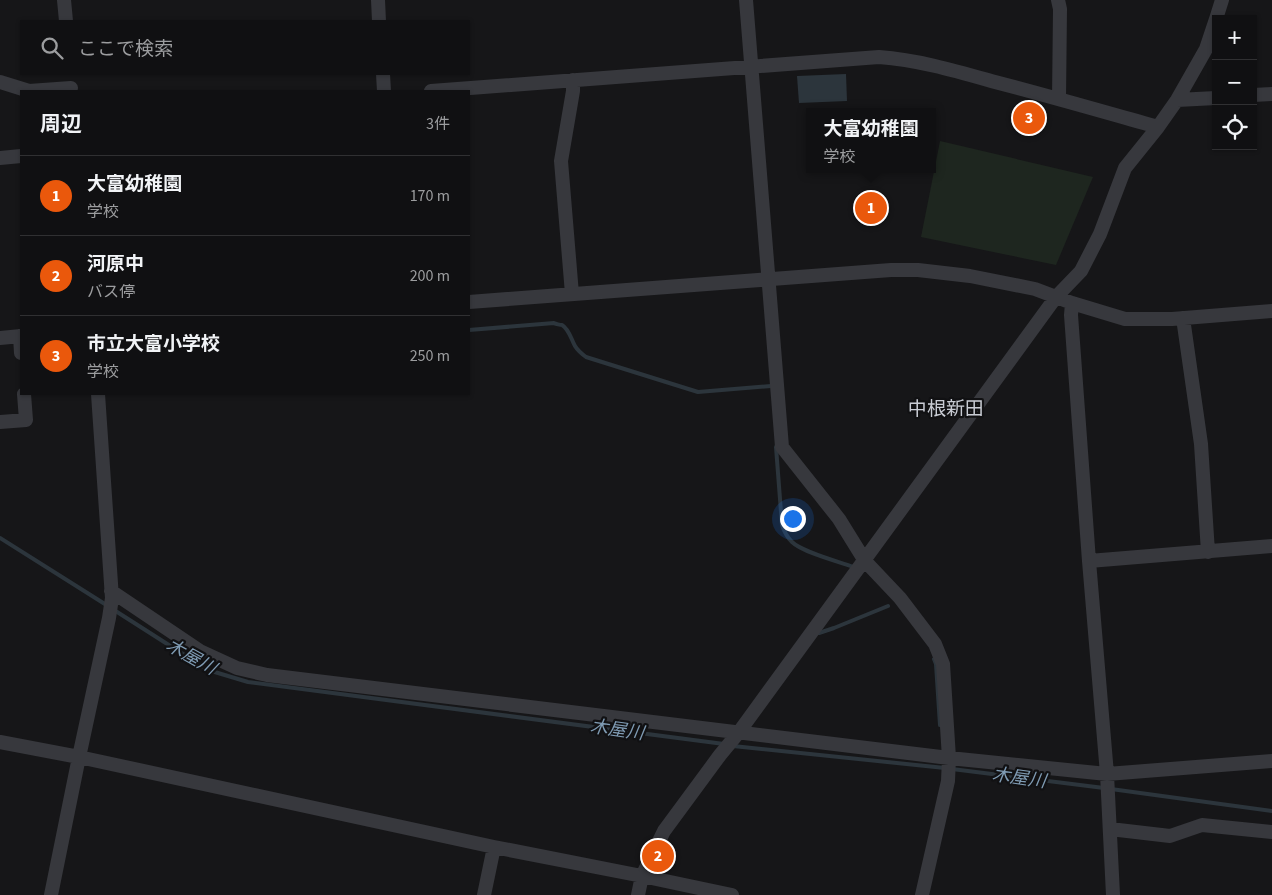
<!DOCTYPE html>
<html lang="ja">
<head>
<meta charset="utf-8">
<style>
	body { margin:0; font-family:"Source Sans 3","Noto Sans JP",sans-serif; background:#1e1e20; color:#f1f3f6 }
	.controls { position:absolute; right:15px; top:15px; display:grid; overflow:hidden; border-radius:0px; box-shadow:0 1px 4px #0004 }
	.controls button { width:45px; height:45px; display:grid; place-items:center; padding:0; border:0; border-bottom:1px solid #303032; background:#101012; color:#f1f3f6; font:25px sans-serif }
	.you { position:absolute; left:792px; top:518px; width:18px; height:18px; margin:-12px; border:4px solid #fff; border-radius:50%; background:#1a73e8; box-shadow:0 0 0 8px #1a73e833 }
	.badge { display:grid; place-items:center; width:32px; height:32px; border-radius:50%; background:#ea580c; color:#fff; font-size:16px; font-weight:700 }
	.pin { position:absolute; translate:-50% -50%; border:2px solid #fff; box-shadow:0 1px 5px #0006 }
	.popup { position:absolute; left:806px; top:108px; width:130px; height:65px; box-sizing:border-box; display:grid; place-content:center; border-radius:0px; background:#101012; filter:drop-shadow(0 1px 4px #0005); font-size:16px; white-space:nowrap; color:#9c9d9f }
	.popup b { font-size:19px; color:#f1f3f6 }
	.popup::after { content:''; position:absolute; left:50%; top:100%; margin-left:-10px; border:10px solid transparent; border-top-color:#101012 }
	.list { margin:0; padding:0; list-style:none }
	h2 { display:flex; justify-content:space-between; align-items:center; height:65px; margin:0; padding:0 20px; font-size:21px }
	h2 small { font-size:16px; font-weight:400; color:#9c9d9f }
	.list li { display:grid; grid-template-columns:32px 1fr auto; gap:15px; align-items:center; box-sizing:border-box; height:80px; padding:0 20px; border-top:1px solid #303032 }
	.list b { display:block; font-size:19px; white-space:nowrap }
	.list p { margin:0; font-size:16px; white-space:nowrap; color:#9c9d9f }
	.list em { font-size:16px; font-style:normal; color:#9c9d9f }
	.icon { flex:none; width:28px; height:28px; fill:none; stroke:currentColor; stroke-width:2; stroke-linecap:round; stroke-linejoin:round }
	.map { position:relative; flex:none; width:1272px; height:895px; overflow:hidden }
	.search { position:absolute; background:#101012; box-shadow:0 1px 4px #0004; left:20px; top:20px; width:450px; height:55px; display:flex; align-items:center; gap:12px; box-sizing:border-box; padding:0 18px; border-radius:0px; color:#9c9d9f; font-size:19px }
	.panel { position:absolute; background:#101012; box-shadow:0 1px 4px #0004; left:20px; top:90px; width:450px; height:305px; border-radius:0px }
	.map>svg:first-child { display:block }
	.green { fill:#1e261f }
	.water { fill:#2c353c }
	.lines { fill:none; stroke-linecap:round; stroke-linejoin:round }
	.stream { stroke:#2c353c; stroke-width:4 }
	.street { stroke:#37383d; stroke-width:14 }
	.labels { text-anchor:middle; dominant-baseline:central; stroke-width:4.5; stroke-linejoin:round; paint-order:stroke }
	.water-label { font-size:18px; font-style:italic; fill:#7f9bb3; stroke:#111113 }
	.quarter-label { font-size:19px; fill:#c9ccd4; stroke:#111113 }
</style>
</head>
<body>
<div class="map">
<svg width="1272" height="895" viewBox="0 0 1272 895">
	<rect width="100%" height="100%" fill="#161618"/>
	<path class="green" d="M940,141L1093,177L1056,265L921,237Z"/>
	<path class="water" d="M846,74L847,101L799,103L797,76Z"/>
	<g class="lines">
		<path class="stream" d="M469,330L554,323C555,324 561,325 562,325C569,329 571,339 575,346C578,351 582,354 586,357L698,392L771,386
			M776,447L782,525C784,531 787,537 792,542C802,552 839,562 854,567
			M0,538L108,606
			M114,610L208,670L248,682L724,744
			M819,633L834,628L888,606
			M934,659L936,664L940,725
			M733,746L945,768
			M952,769L1104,788
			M1111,789L1272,811"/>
		<path class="street" d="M64,0L66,21
			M378,0L379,21
			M746,0L782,447L839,519L865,561L900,598L935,644L943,664L949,758L948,781L922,895
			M1058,0L1060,9L1059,99
			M1216,19L1222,0
			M383,74L384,91
			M0,82L29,91L71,88
			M431,91L879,57C919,60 956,71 995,82C1049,96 1104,112 1158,127
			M1253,95L1272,94
			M1177,100L1216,98
			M0,158L21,156
			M572,294L561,161L573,91V80
			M469,302L891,270H918L970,276L1035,289L1072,303L1125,319H1172L1272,311
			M1072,303L1071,315L1089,561L1107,774L1113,895
			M1183,318L1201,444L1208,552
			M20,336L21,353
			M0,338L21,336
			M0,422L26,420L24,394
			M1089,561L1272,546
			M111,591L200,651L237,668L267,675L949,758L1107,774L1272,761
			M0,742L79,757L494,847L642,876L732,895
			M1110,829L1170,836L1202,825L1272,832
			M51,895L79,757L109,618L112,598L98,394
			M484,895L494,847
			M638,895L642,876L664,831L720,755L739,732L1056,297L1081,271L1100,234L1125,168L1158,127L1177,100L1206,49L1216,19"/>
	</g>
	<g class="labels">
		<g class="water-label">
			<text transform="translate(191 657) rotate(29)">木屋川</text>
			<text transform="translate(617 730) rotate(8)">木屋川</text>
			<text transform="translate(1019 778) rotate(8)">木屋川</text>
		</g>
		<g class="quarter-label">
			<text x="946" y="409">中根新田</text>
		</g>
	</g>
</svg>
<div class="controls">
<button>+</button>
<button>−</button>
<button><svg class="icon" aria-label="locate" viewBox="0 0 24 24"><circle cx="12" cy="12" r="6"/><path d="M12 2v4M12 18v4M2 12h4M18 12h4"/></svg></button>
</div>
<div class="you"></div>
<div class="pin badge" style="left:871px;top:208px">1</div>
<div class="popup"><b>大富幼稚園</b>学校</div>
<div class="pin badge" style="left:658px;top:856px">2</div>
<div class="pin badge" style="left:1029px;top:118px">3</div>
<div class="search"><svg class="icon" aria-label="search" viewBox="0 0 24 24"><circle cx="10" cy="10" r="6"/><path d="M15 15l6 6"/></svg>ここで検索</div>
<section class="panel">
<h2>周辺<small>3件</small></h2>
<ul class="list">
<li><span class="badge">1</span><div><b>大富幼稚園</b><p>学校</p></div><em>170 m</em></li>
<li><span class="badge">2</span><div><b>河原中</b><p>バス停</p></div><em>200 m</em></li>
<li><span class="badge">3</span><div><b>市立大富小学校</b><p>学校</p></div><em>250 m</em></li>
</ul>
</section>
</div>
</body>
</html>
